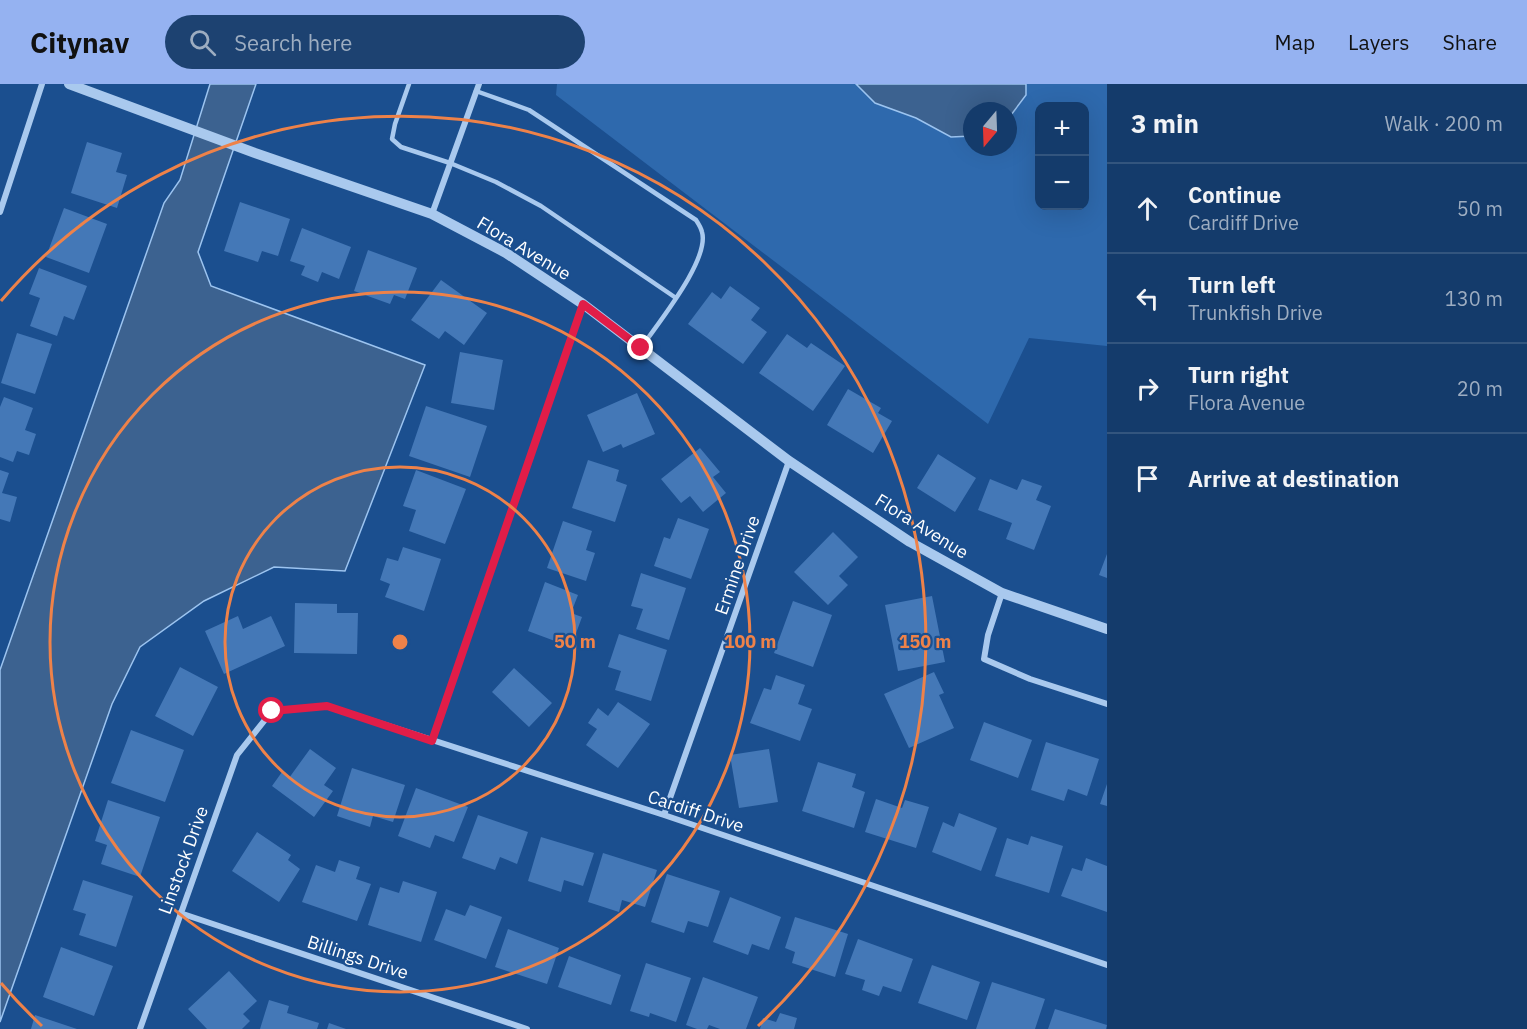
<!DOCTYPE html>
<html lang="en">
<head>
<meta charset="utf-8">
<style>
	body { margin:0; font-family:"IBM Plex Sans",sans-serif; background:#1d4271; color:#f1f3f6 }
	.controls { position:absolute; right:18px; top:18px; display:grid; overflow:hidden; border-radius:12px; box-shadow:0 6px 24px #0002 }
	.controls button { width:54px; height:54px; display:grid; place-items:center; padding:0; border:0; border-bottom:2px solid #33557e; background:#143b6b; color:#f1f3f6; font:30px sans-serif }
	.compass { position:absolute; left:963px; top:18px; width:54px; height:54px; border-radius:50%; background:#143b6b; box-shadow:0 6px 24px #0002; rotate:199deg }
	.stop { position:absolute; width:18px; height:18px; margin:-14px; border:4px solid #e11d48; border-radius:50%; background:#fff }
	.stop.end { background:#e11d48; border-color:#fff; box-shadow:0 2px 6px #0008 }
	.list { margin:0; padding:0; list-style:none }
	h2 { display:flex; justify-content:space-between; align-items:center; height:78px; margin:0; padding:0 24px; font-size:26px }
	h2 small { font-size:20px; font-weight:400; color:#9dadc1 }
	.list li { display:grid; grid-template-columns:39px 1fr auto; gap:18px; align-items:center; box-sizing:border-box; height:90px; padding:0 24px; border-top:2px solid #33557e }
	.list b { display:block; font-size:22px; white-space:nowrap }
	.list p { margin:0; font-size:20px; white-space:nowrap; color:#9dadc1 }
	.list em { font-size:20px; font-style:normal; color:#9dadc1 }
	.icon { flex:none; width:33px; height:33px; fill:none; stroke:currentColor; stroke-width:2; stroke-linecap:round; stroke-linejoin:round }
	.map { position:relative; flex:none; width:1107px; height:945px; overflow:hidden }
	header { display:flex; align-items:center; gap:36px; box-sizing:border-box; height:84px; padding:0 30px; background:#95b2f1; color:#111 }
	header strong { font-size:28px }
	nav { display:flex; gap:33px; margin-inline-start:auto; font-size:21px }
	.search { width:420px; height:54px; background:#1d4271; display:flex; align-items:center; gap:15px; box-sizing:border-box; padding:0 21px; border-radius:33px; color:#9dadc1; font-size:22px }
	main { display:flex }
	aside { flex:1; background:#143b6b }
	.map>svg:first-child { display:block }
	.green { fill:#2e69ad; fill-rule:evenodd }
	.water { fill:#3c6290; stroke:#9cc4f0; stroke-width:1.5 }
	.building { fill:#4478b7 }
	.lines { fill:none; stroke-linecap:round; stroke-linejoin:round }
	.service { stroke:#a9c9ee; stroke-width:4.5 }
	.minor { stroke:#a9c9ee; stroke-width:6 }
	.tertiary { stroke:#a9c9ee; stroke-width:10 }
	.route { stroke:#e11d48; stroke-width:8 }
	.ring { fill:none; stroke:#ee8249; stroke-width:3 }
	.labels { text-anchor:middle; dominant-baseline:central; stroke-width:4.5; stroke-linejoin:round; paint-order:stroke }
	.street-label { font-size:18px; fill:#fff; stroke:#1b4f8f }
	.centre { fill:#ee8249; stroke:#1b4f8f; stroke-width:3 }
	.ring-label { font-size:18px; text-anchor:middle; font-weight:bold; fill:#ee8249; stroke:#1b4f8f; stroke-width:4.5; stroke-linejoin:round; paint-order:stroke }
</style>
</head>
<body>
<header>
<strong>Citynav</strong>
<div class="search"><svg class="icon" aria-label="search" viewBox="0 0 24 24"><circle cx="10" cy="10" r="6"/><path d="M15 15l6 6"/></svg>Search here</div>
<nav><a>Map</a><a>Layers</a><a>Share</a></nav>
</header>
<main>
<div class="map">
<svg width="1107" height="945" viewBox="0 0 1107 945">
	<rect width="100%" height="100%" fill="#1b4f8f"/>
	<path class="green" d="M557,0H1107V262L1029,254L988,340L556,11ZM1040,22H1084V122H1040ZM972,27H1008V63H972Z"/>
	<path class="water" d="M210,0H256L198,168L211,202L425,281L345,487L274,483L204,517L140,563L112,620L0,938V586L164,119L180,96Z
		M856,0H1026V11L1008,35V27H972V52L951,53L916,34L875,19Z"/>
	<path class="building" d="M87,58L122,69L116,88L127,91L117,124L71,109Z
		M240,118L290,135L278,172L262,167L258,178L224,167Z
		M64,124L107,140L89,189L46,173Z
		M302,144L351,163L339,195L322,188L318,198L301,191L305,182L290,177Z
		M368,166L417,184L405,215L394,211L390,220L354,207Z
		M39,184L87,202L74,236L64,232L57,252L30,242L40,214L29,210Z
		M441,196L487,229L464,261L445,247L439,255L411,236Z
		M730,202L760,224L751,236L767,248L743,280L688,240L712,208L721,215Z
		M17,249L52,260L35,310L1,299Z
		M787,250L807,264L811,259L845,282L813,327L759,289Z
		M460,268L503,276L494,326L451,319Z
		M848,305L881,324L878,329L892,337L873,369L827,341Z
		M637,309L655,350L623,364L621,360L603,368L587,331Z
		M4,313L33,324L25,346L36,350L29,371L17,367L13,378L0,373V323Z
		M426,322L487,342L470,393L409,372Z
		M700,364L720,388L713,393L726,409L703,428L690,412L681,419L661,395Z
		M938,370L976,394L955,428L917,404Z
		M588,376L619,386L616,397L627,401L615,438L572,424Z
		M0,386L9,389L2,409L17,413L10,438L0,435Z
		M416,386L466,405L445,460L409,447L416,426L403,422Z
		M990,395L1017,406L1022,395L1042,402L1036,416L1051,422L1034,466L1006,455L1012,439L978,426Z
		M678,434L709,445L691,495L654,482L664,453L670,455Z
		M563,437L592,447L586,466L595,469L586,497L547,484Z
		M833,448L858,473L839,492L848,501L828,521L794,488Z
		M403,463L441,475L424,527L385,513L390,500L380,496L387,474L398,477Z
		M1107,470V494L1099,491Z
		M641,489L686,504L669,556L636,545L643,525L631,522Z
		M545,498L578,511L571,529L582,533L571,563L528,547Z
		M932,512L945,578L898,587L885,521Z
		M793,517L832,531L813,583L774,569Z
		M295,519L337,520V529H358L357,570L294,569Z
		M238,532L243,545L271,532L285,562L224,590L205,547Z
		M619,550L667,566L651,617L615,606L621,587L608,583Z
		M180,583L218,603L193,652L155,632Z
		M514,584L552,619L529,643L492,608Z
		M934,588L944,609L939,611L954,644L909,664L884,610Z
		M776,591L805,601L798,620L812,625L800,657L750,639L764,604L771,606Z
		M618,618L650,640L618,684L586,661L597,645L588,639L598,624L608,632Z
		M984,638L1032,656L1018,694L970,676Z
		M131,646L184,666L165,718L111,699Z
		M1046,658L1099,675L1087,712L1068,705L1064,717L1031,706Z
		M310,665L336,684L324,701L333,707L314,733L272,702L282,688L289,694Z
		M769,665L778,718L739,724L730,671Z
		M818,678L856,690L852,703L865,708L854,744L802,727Z
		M352,684L405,701L393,738L373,732L370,743L337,732Z
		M1107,700V722L1100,720Z
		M416,704L468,723L454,758L435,751L430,764L398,752Z
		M876,715L902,724L905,716L929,723L916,764L865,748Z
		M108,716L160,733L140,793L101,780L107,761L95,757Z
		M959,729L997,744L981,787L932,768L943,738L954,743Z
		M478,731L528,748L517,780L500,773L495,786L462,774Z
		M257,748L291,771L288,776L300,785L279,818L232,787Z
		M1031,752L1063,762L1049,809L995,792L1007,754L1028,761Z
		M541,753L594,769L583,802L564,796L561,808L528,797Z
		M603,769L657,786L645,823L622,816L619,828L588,818Z
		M1086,774L1107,782V828L1061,812L1072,784L1082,787Z
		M339,776L360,783L356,795L371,800L357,837L302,818L316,781L335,788Z
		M667,790L720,807L708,843L688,837L684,849L651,838Z
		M83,796L133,812L116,863L79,851L86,830L73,826Z
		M403,797L437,808L421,858L368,841L380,803L399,809Z
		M730,813L781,833L769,866L752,860L748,871L713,858Z
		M470,821L502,833L486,875L434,856L446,825L465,832Z
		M795,833L848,850L835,893L792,879L795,868L785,864Z
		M508,845L559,864L547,900L495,883Z
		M858,855L913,875L901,908L883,902L879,912L862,906L865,896L845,890Z
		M61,863L113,882L94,932L43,913Z
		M569,872L621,891L611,921L558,903Z
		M646,879L691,894L676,938L650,929L649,933L630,927Z
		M932,881L980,898L967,936L918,919Z
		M229,887L257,917L243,930L250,937L242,945H207L188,925Z
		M703,893L758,913L746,945H720L709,941L707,945H697L686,941Z
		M992,898L1045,915L1035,945H976Z
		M269,916L289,922L287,929L319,939L317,945H260Z
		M1055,925L1107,941L1106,945H1048Z
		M780,929L797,934L794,945H760L763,934L776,938Z
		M35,931L77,945H31Z
		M329,939L346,945H327Z"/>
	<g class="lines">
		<path class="service" d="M409,0L395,40L392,55L401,63L450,79L496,98L541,122L676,214
			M476,7L529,26L696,136C698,139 701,144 702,148C710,176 657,240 641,264"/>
		<path class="minor" d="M0,128L42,0
			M432,130L479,0
			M1002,509L988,551L984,575L1030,595L1107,620
			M432,657L583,220
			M664,731L789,377
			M180,829L527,945
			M140,945L237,671L272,627L327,622L664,731L1107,881"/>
		<path class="tertiary" d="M69,0L255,69L432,130L506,169L583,220L789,377L910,458L1002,509L1107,545"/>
	</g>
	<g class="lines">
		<path class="route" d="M272,627L327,622L432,657L583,220L641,264"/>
	</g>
	<g class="ring">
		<circle cx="400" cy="558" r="175"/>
		<circle cx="400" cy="558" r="350"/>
		<path d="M42 942A525 525 0 0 1 1 899M1 217A525 525 0 1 1 758 942"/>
	</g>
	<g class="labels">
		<g class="street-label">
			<text transform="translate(524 164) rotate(31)">Flora Avenue</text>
			<text transform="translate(922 442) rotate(32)">Flora Avenue</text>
			<text transform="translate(737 481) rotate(-71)">Ermine Drive</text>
			<text transform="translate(696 727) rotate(18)">Cardiff Drive</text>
			<text transform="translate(183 776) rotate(-70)">Linstock Drive</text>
			<text transform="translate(358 873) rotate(18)">Billings Drive</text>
		</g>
	</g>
	<circle cx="400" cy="558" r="9" class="centre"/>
	<g class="ring-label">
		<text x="575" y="564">50 m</text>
		<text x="750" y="564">100 m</text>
		<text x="925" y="564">150 m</text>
	</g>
</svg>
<div class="controls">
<button>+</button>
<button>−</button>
</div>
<svg class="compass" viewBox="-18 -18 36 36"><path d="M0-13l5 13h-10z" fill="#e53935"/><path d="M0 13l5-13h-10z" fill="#9dadc1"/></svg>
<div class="stop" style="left:272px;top:627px"></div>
<div class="stop end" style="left:641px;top:264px"></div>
</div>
<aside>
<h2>3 min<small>Walk · 200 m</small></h2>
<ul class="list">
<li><svg class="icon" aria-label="ahead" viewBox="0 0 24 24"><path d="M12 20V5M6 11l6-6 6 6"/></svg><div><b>Continue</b><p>Cardiff Drive</p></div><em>50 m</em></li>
<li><svg class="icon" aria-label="left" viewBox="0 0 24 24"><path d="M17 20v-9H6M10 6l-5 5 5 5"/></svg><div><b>Turn left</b><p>Trunkfish Drive</p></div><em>130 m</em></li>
<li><svg class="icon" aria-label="right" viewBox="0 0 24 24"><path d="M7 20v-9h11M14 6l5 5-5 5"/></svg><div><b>Turn right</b><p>Flora Avenue</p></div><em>20 m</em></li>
<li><svg class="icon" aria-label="arrive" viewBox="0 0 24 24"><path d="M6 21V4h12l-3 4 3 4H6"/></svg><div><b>Arrive at destination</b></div></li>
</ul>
</aside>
</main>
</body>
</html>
